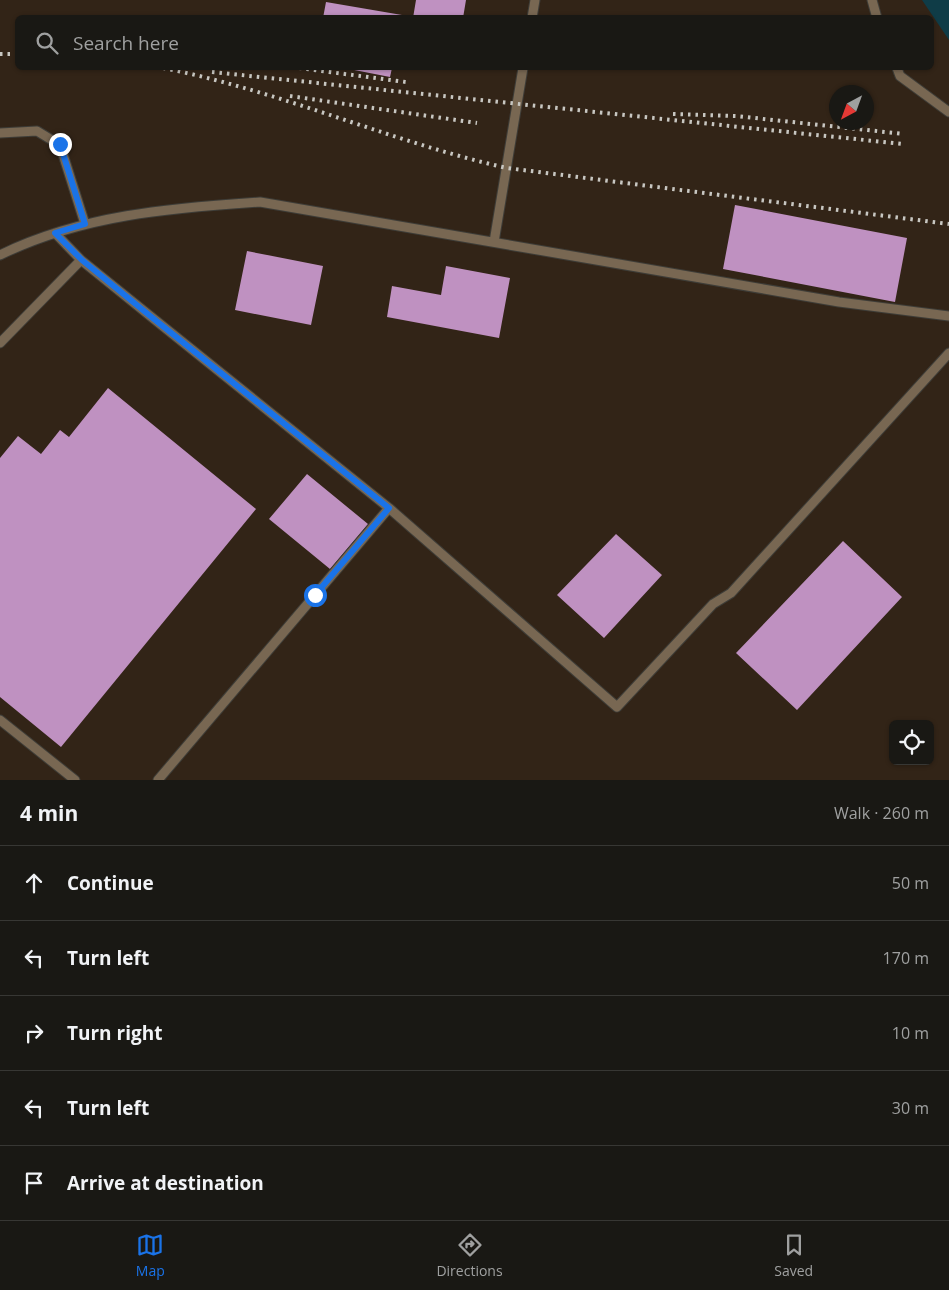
<!DOCTYPE html>
<html lang="en">
<head>
<meta charset="utf-8">
<style>
	body { margin:0; font-family:"Open Sans",sans-serif; background:#22211d; color:#f1f3f6 }
	.controls { position:absolute; right:15px; bottom:15px; display:grid; overflow:hidden; border-radius:8px; box-shadow:0 1px 4px #0004 }
	.controls button { width:45px; height:45px; display:grid; place-items:center; padding:0; border:0; border-bottom:1px solid #373734; background:#191814; color:#f1f3f6; font:25px sans-serif }
	.compass { position:absolute; left:829px; top:85px; width:45px; height:45px; border-radius:50%; background:#191814; box-shadow:0 1px 4px #0004; rotate:221deg }
	.stop { position:absolute; width:15px; height:15px; margin:-11px; border:4px solid #1a73e8; border-radius:50%; background:#fff }
	.stop.end { background:#1a73e8; border-color:#fff; box-shadow:0 1px 5px #0008 }
	.list { margin:0; padding:0; list-style:none }
	h2 { display:flex; justify-content:space-between; align-items:center; height:65px; margin:0; padding:0 20px; font-size:21px }
	h2 small { font-size:16px; font-weight:400; color:#9fa0a0 }
	.list li { display:grid; grid-template-columns:32px 1fr auto; gap:15px; align-items:center; box-sizing:border-box; height:75px; padding:0 20px; border-top:1px solid #373734 }
	.list b { display:block; font-size:19px; white-space:nowrap }
	.list em { font-size:16px; font-style:normal; color:#9fa0a0 }
	.icon { flex:none; width:28px; height:28px; fill:none; stroke:currentColor; stroke-width:2; stroke-linecap:round; stroke-linejoin:round }
	.map { position:relative; flex:none; width:949px; height:780px; overflow:hidden }
	.search { position:absolute; background:#191814; box-shadow:0 1px 4px #0004; left:15px; right:15px; top:15px; height:55px; display:flex; align-items:center; gap:12px; box-sizing:border-box; padding:0 18px; border-radius:8px; color:#9fa0a0; font-size:19px }
	.sheet { height:440px; background:#191814 }
	nav { display:flex; justify-content:space-around; align-items:center; box-sizing:border-box; height:70px; border-top:1px solid #373734; background:#191814; font-size:14px; color:#9fa0a0 }
	nav a { display:grid; justify-items:center; gap:2px }
	nav .on { color:#1a73e8 }
	.map>svg:first-child { display:block }
	.industrial { fill:#322417; fill-rule:evenodd }
	.water { fill:#0f3c47 }
	.building { fill:#bf91c1 }
	.lines { fill:none; stroke-linecap:round; stroke-linejoin:round }
	.service-casing { stroke:#3e3d38; stroke-width:11 }
	.service { stroke:#786752; stroke-width:9 }
	.rail { stroke:#c8c7c2; stroke-width:4; stroke-dasharray:2.5 5; stroke-linecap:butt }
	.route { stroke:#1a73e8; stroke-width:6 }
</style>
</head>
<body>
<div class="map">
<svg width="949" height="780" viewBox="0 0 949 780">
	<rect width="100%" height="100%" fill="#21201a"/>
	<path class="industrial" d="M0,0H924L949,37V780H0ZM18,18H932V68H18ZM836,92H866V122H836ZM893,724H930V761H893Z"/>
	<path class="water" d="M922,0H949V40Z"/>
	<path class="building" d="M416,0H466L463,18H413Z
		M326,2L402,15L401,18H323Z
		M344,68H392L390,77Z
		M735,205L907,238L895,302L723,269Z
		M247,251L323,266L311,325L235,310Z
		M446,266L510,278L499,338L387,317L392,286L441,295Z
		M108,388L256,509L61,747L0,697V458L18,436L41,454L60,430L69,437Z
		M307,474L368,524L330,569L269,519Z
		M616,534L662,575L604,638L557,595Z
		M843,541L902,597L797,710L736,653Z"/>
	<g class="lines">
		<g class="service-casing">
			<path id="service" d="M872,0L877,18
				M532,18L535,0
				M897,68L900,76L949,112
				M0,133L37,131L60,145L85,224
				M55,233L81,260L149,315L389,508L617,707L713,604L731,593L949,353
				M494,242L523,68
				M0,255C82,215 170,208 260,202L839,302L949,316
				M0,343L81,260
				M0,720L75,780
				M158,780L389,508"/>
		</g>
		<use href="#service" class="service"/>
		<path class="rail" d="M0,54H18
			M163,68C281,91 391,142 507,168L949,224
			M299,68L406,82
			M212,72L903,144
			M290,96L477,123
			M673,114L736,116L904,134"/>
	</g>
	<g class="lines">
		<path class="route" d="M60,144L85,224L55,233L82,260L149,315L389,508L315,595"/>
	</g>
</svg>
<div class="controls">
<button><svg class="icon" aria-label="locate" viewBox="0 0 24 24"><circle cx="12" cy="12" r="6"/><path d="M12 2v4M12 18v4M2 12h4M18 12h4"/></svg></button>
</div>
<svg class="compass" viewBox="-18 -18 36 36"><path d="M0-13l5 13h-10z" fill="#e53935"/><path d="M0 13l5-13h-10z" fill="#9fa0a0"/></svg>
<div class="stop" style="left:315px;top:595px"></div>
<div class="stop end" style="left:60px;top:144px"></div>
<div class="search"><svg class="icon" aria-label="search" viewBox="0 0 24 24"><circle cx="10" cy="10" r="6"/><path d="M15 15l6 6"/></svg>Search here</div>
</div>
<section class="sheet">
<h2>4 min<small>Walk · 260 m</small></h2>
<ul class="list">
<li><svg class="icon" aria-label="ahead" viewBox="0 0 24 24"><path d="M12 20V5M6 11l6-6 6 6"/></svg><div><b>Continue</b></div><em>50 m</em></li>
<li><svg class="icon" aria-label="left" viewBox="0 0 24 24"><path d="M17 20v-9H6M10 6l-5 5 5 5"/></svg><div><b>Turn left</b></div><em>170 m</em></li>
<li><svg class="icon" aria-label="right" viewBox="0 0 24 24"><path d="M7 20v-9h11M14 6l5 5-5 5"/></svg><div><b>Turn right</b></div><em>10 m</em></li>
<li><svg class="icon" aria-label="left" viewBox="0 0 24 24"><path d="M17 20v-9H6M10 6l-5 5 5 5"/></svg><div><b>Turn left</b></div><em>30 m</em></li>
<li><svg class="icon" aria-label="arrive" viewBox="0 0 24 24"><path d="M6 21V4h12l-3 4 3 4H6"/></svg><div><b>Arrive at destination</b></div></li>
</ul>
</section>
<nav>
<a class="on"><svg class="icon" aria-label="map" viewBox="0 0 24 24"><path d="M3 6l6-2 6 2 6-2v14l-6 2-6-2-6 2zM9 4v14M15 6v14"/></svg>Map</a>
<a><svg class="icon" aria-label="directions" viewBox="0 0 24 24"><path d="M12 3l9 9-9 9-9-9zM9 14v-3h6M13 9l2 2-2 2"/></svg>Directions</a>
<a><svg class="icon" aria-label="saved" viewBox="0 0 24 24"><path d="M7 4h10v16l-5-4-5 4z"/></svg>Saved</a>
</nav>
</body>
</html>
